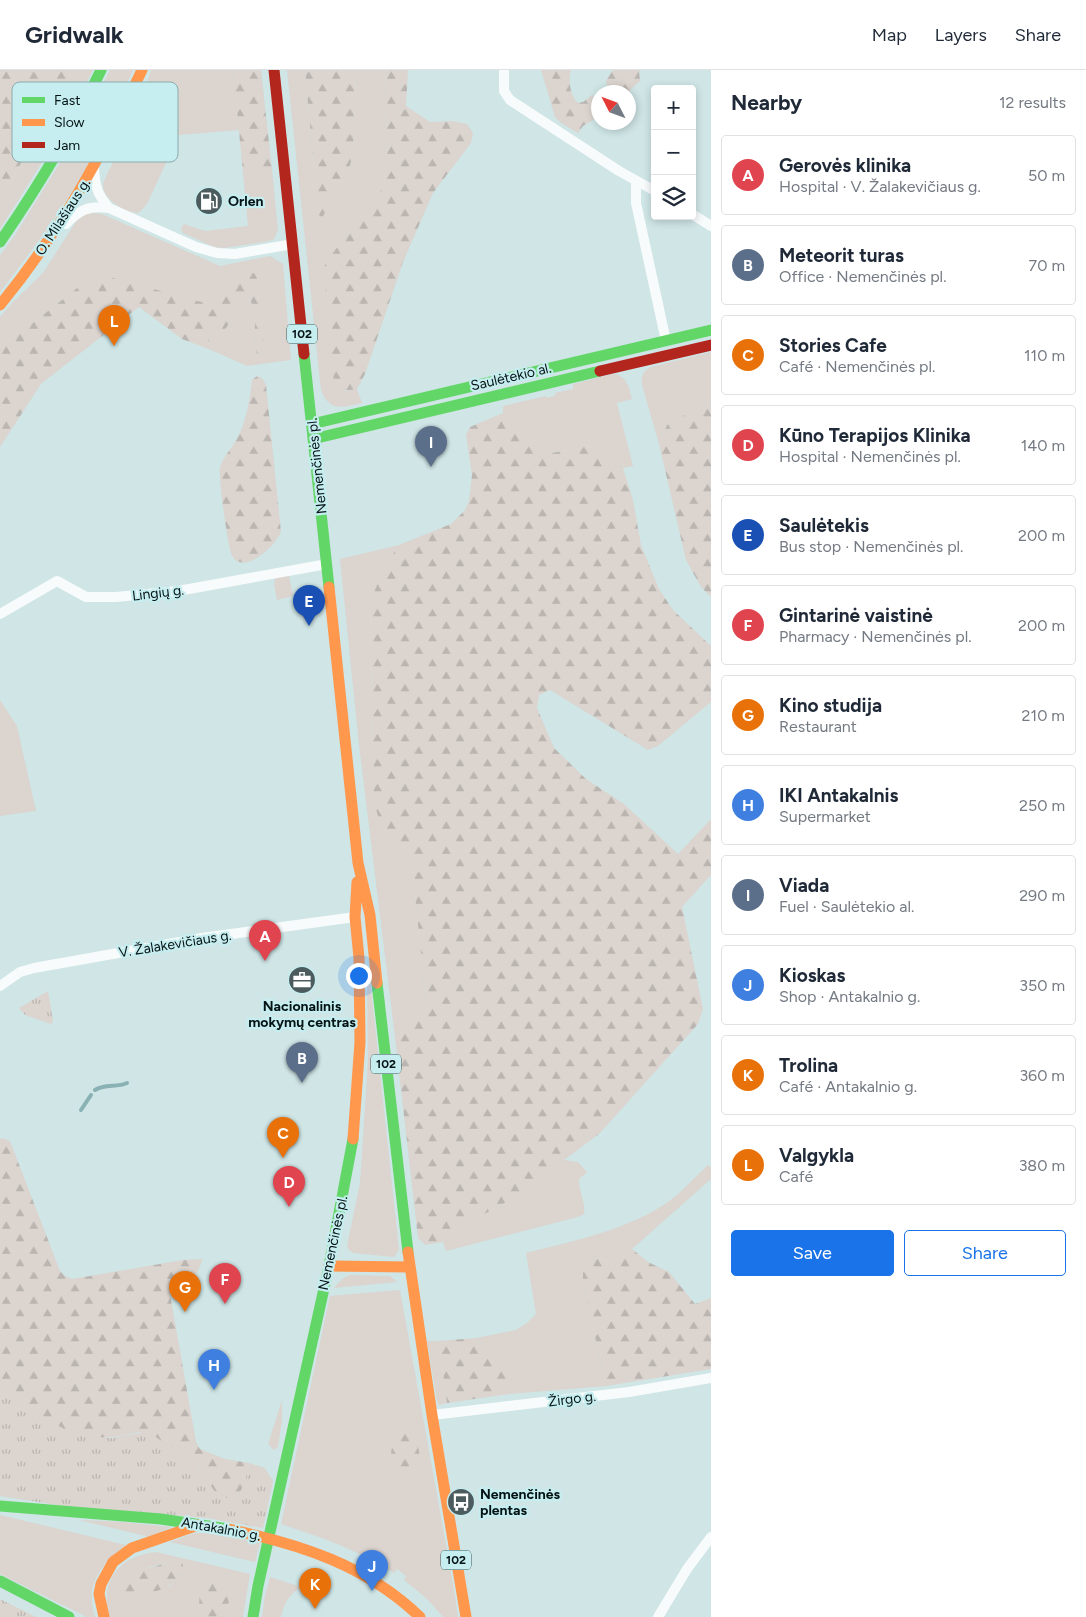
<!DOCTYPE html>
<html lang="en">
<head>
<meta charset="utf-8">
<style>
	body { margin:0; font-family:Figtree,sans-serif; background:#f6f6f7; color:#1f2937 }
	.controls { position:absolute; right:15px; top:15px; display:grid; overflow:hidden; border-radius:5px; box-shadow:0 2px 8px #0003 }
	.controls button { width:45px; height:45px; display:grid; place-items:center; padding:0; border:0; border-bottom:1px solid #e0e1e3; background:#fff; color:#1f2937; font:25px sans-serif }
	.compass { position:absolute; left:591px; top:15px; width:45px; height:45px; border-radius:50%; background:#fff; box-shadow:0 2px 8px #0003; rotate:312deg }
	.you { position:absolute; left:358px; top:905px; width:18px; height:18px; margin:-12px; border:4px solid #fff; border-radius:50%; background:#1a73e8; box-shadow:0 0 0 8px #1a73e833 }
	.badge { display:grid; place-items:center; width:32px; height:32px; border-radius:50%; background:#1a73e8; color:#fff; font-size:16px; font-weight:700 }
	.pin { position:absolute; translate:-50% -41px; filter:drop-shadow(0 1px 2px #0008) }
	.pin::after { content:''; position:absolute; top:26px; width:18px; height:15px; background:inherit; clip-path:polygon(0 0,100% 0,50% 100%) }
	.list { margin:0; padding:0; list-style:none }
	h2 { display:flex; justify-content:space-between; align-items:center; height:65px; margin:0; padding:0 20px; font-size:21px }
	h2 small { font-size:16px; font-weight:400; color:#747a83 }
	.list li { display:grid; grid-template-columns:32px 1fr auto; gap:15px; align-items:center; box-sizing:border-box; height:80px; margin:0 10px 10px; padding:0 10px; border:1px solid #e0e1e3; border-radius:5px }
	.list b { display:block; font-size:19px; white-space:nowrap }
	.list p { margin:0; font-size:16px; white-space:nowrap; color:#747a83 }
	.list em { font-size:16px; font-style:normal; color:#747a83 }
	.actions { display:flex; gap:10px; padding:15px 20px }
	.actions a { flex:1; padding:11px 0; border:1px solid #1a73e8; border-radius:5px; text-align:center; font-size:18px; color:#1a73e8 }
	.actions .main { background:#1a73e8; color:#fff }
	.icon { flex:none; width:28px; height:28px; fill:none; stroke:currentColor; stroke-width:2; stroke-linecap:round; stroke-linejoin:round }
	.map { position:relative; flex:none; width:711px; height:1547px; overflow:hidden }
	header { display:flex; align-items:center; gap:30px; box-sizing:border-box; height:70px; padding:0 25px; background:#fff; border-bottom:1px solid #e0e1e3 }
	header strong { font-size:24px }
	nav { display:flex; gap:28px; margin-inline-start:auto; font-size:18px }
	main { display:flex }
	aside { flex:1; background:#fff }
	.map>svg:first-child { display:block }
	.grass { fill:#dbd4cf; fill-rule:evenodd }
	.forest { fill:url(#forest-firs) }
	.park { fill:url(#park-tufts) }
	.lines { fill:none; stroke-linecap:round; stroke-linejoin:round }
	.stream { stroke:#8ab1b4; stroke-width:4 }
	.street { stroke:#f8fbfb; stroke-width:10 }
	.fast { stroke:#63d668; stroke-width:11 }
	.slow { stroke:#ff974d; stroke-width:11 }
	.jam { stroke:#b3261e; stroke-width:11 }
	.labels { text-anchor:middle; dominant-baseline:central; stroke-width:4.5; stroke-linejoin:round; paint-order:stroke }
	.shield { fill:#c6edef; stroke:#3f5456; stroke-width:1 }
	.shield-label { font-size:12px; font-weight:bold; fill:#051314 }
	.poi-label { font-size:14px; font-weight:bold; fill:#051314; stroke:#c6edef; text-anchor:start }
	.street-label { font-size:14px; fill:#051314; stroke:#c6edef }
	.key { fill:#c6edef; stroke:#8cacad; stroke-width:1 }
	.key-label { font-size:14px; fill:#051314 }
</style>
</head>
<body>
<header>
<strong>Gridwalk</strong>
<nav><a>Map</a><a>Layers</a><a>Share</a></nav>
</header>
<main>
<div class="map">
<svg width="711" height="1547" viewBox="0 0 711 1547">
	<defs>
		<pattern id="forest-firs" width="22" height="20" patternUnits="userSpaceOnUse" patternTransform="scale(1.25)"><rect width="22" height="20" fill="#dbd4cf"/><path d="M5 1l3.5 6h-7zM16 11l3.5 6h-7z" fill="#bab5b1"/></pattern>
		<pattern id="park-tufts" width="24" height="20" patternUnits="userSpaceOnUse" patternTransform="scale(1.25)"><rect width="24" height="20" fill="#dbd4cf"/><path d="M3 7l-1-3M5 7V3M7 7l1-3M15 17l-1-3M17 17v-4M19 17l1-3" fill="none" stroke="#bab5b1"/></pattern>
	</defs>
	<rect width="100%" height="100%" fill="#cfe5e6"/>
	<path class="grass" d="M74,0H93L53,75L0,159V130Z
		M110,0H133C113,43 94,86 69,126C48,159 24,191 0,222V185L15,165L68,80L96,29Z
		M151,0H233L239,60L179,65L147,134L140,142L136,143C122,140 101,129 103,113L139,38Z
		M287,0H305L318,144L321,147L349,99L353,84L356,0H386L385,31L387,95L384,116L326,192L345,321L357,319L362,333C343,337 330,343 321,320Z
		M272,100L278,160L274,169L270,171L224,178L214,177L183,163L181,159L184,154L205,161L248,156L243,103Z
		M94,143L102,144L220,196L270,186L283,194L291,290L247,296L211,280L208,264L224,261L242,235L250,229C258,247 253,266 257,285L264,284L246,204L205,233L81,215L0,279V247L13,232L43,203L77,150L86,144Z
		M711,282V334L684,345L667,355L659,374L642,315C641,306 643,301 651,297Z
		M613,304C627,305 629,317 632,329L617,333L633,396L623,398L614,388L590,376L552,383L543,382L535,374L509,357L503,343V336L546,326V328L555,326V323L573,319V314Z
		M399,475L386,495L370,531L374,733L384,762L411,787L426,932L395,967L359,675L340,489Z
		M289,505L293,526L277,530L274,515L275,507Z
		M0,630L17,656L36,741L0,746Z
		M367,900H369L399,1180L394,1187L353,1183L349,1180L347,1176L360,1113L368,991Z
		M564,1090L578,1092L587,1102L579,1109C579,1122 586,1133 584,1144L578,1147L446,1181L443,1172L453,1161L532,1118Z
		M708,1095L711,1098V1109L632,1179L608,1191L588,1187L583,1213L606,1316L509,1324L512,1319L507,1295C501,1293 492,1291 487,1286C482,1280 484,1272 476,1268L516,1260L527,1253L536,1244L526,1183C573,1171 628,1160 668,1132C682,1122 695,1107 708,1095Z
		M350,1205L390,1206L397,1212L334,1218L341,1210Z
		M400,1220L454,1519L458,1547H443L426,1528L404,1510L406,1506L397,1499L394,1503C356,1479 323,1468 281,1454L330,1226Z
		M427,1271H439L447,1333L439,1335L437,1331Z
		M282,1330V1350L278,1377L274,1380L268,1374Z
		M0,1445L126,1475C101,1493 84,1516 95,1547H87L0,1504Z
		M79,1450L123,1452L171,1457L150,1467Z
		M195,1463H208L260,1472L255,1492L170,1472Z
		M156,1482L250,1504L243,1547H230L227,1522L201,1518L200,1547H109C100,1511 119,1486 156,1482ZM176,1490L182,1492V1503L170,1516L142,1499C154,1497 164,1492 176,1490Z
		M270,1507L301,1517C289,1525 284,1533 281,1547H262L265,1526Z"/>
	<path class="forest" d="M0,0H74L0,130Z
		M233,0H261L272,100L243,103Z
		M305,0H356L353,84L349,99L322,148L318,144Z
		M386,0H410L408,1L406,36L430,52L452,51L467,54L473,63L471,73L433,123L403,192L365,304L357,319C346,321 341,321 334,313L324,200L326,192L384,116L387,95L385,31Z
		M541,0H571C568,10 570,26 578,33L583,32L592,25L598,28V47L583,56L578,63L561,53L555,47Z
		M613,0H640L639,1L640,11L630,20L629,36L628,22H609L606,11Z
		M254,203C266,220 263,263 264,284L257,285C253,267 258,247 250,229L242,235L224,261L208,264L211,280L182,269L139,237L41,314L0,377V279L81,215L106,206L205,233L246,204Z
		M257,306L262,308L266,315L281,462C276,472 268,481 258,487C252,491 244,495 237,491C235,490 233,487 232,485C228,479 218,405 220,398C223,386 234,376 239,365C247,347 250,329 252,310Z
		M711,334V527L701,517L686,490L659,374L667,355L684,345Z
		M503,343L509,357L535,374L543,382L552,383L590,376L614,388L623,398L633,430L641,475L659,519L673,540L711,576V632L658,676L648,680L550,620L539,625L537,638L554,678L586,709L624,734L678,784L711,749V805L682,837L703,939L698,954L599,1064L564,1090L532,1118L453,1161L443,1172L425,1175L418,1168L395,967L426,932L411,787L383,762L374,733L370,531L386,495L399,475L451,454L465,440L469,431L472,405L466,365L470,357Z
		M3,1068L10,1071L60,1201L65,1206L72,1209L183,1190L203,1189L197,1203L181,1210L170,1224L196,1372L200,1379L225,1389L249,1393C246,1407 245,1420 234,1429H226L216,1423L211,1419L199,1397L140,1362C124,1365 109,1369 93,1367C59,1363 24,1338 0,1314V1069Z
		M632,1179L648,1192L669,1202L695,1234L711,1228V1299L606,1316L583,1213V1195L588,1187L608,1191Z
		M476,1268C484,1272 483,1282 489,1287C498,1294 516,1294 514,1309C514,1314 512,1319 509,1324L447,1333L439,1271Z
		M404,1363C421,1366 424,1391 412,1402C388,1404 384,1374 404,1363Z
		M176,1489L182,1492L184,1499C170,1522 153,1522 130,1527L123,1523C117,1499 136,1501 153,1497C161,1495 168,1491 176,1489Z
		M212,1506C230,1509 228,1532 230,1547H200C199,1532 197,1514 212,1506Z"/>
	<path class="park" d="M48,921L53,951L51,954L25,945L19,938Z
		M0,1314C30,1344 68,1368 111,1368C124,1367 136,1362 149,1363C165,1373 185,1384 198,1397C213,1410 208,1427 234,1429C245,1420 246,1407 249,1393L265,1398L273,1411L263,1458L207,1448L57,1435L0,1426Z
		M0,1529L36,1547H0Z"/>
	<g class="lines">
		<path class="stream" d="M95,1020C105,1013 117,1018 127,1013
			M81,1040L91,1025"/>
		<path class="street" d="M504,0V21L510,30L619,101L655,121
			M94,98C95,116 97,124 109,138
			M636,111V133L666,271
			M692,144L711,156
			M66,154C79,140 89,135 109,138L196,177L217,183L235,184L293,174
			M0,544L57,511L86,527H116L178,521L327,494
			M0,916L20,902L34,898L202,868L355,847
			M432,1345L629,1322L711,1308
			M658,1547L687,1499L711,1467"/>
		<path class="fast" d="M0,172C38,117 72,60 101,0
			M304,284L329,517
			M312,354L711,260
			M313,369L600,301
			M377,913L408,1182
			M0,1436L161,1449L228,1459
			M0,1511L69,1547
			M253,1547L258,1516L329,1196L353,1069"/>
		<path class="slow" d="M0,235C60,162 102,85 142,0
			M329,517L358,793L370,845L377,913
			M353,1069L360,972L359,888L355,847L357,812
			M408,1182L432,1345L466,1547
			M329,1196L410,1197
			M228,1459C300,1474 366,1495 420,1547
			M104,1547L99,1524L101,1514L113,1492L132,1478L198,1455"/>
		<path class="jam" d="M274,0L304,284
			M600,301L711,275"/>
	</g>
	<defs>
		<g id="fuel-disc" transform="scale(1.4375)"><circle r="9.5" fill="#4c5c5e" stroke="#c6edef"/><path d="M-5.5-6h7V0h2V4h1.3V-2.5L3-4.5l.8-.8L6-3V5H2.5V1h-1V6h-7ZM-4.2-4.7v3.2H.2V-4.7Z" fill="#fff"/></g>
		<g id="office-disc" transform="scale(1.4375)"><circle r="9.5" fill="#4c5c5e" stroke="#c6edef"/><path d="M-6-3h4V-5.5h4V-3h4V5H-6ZM-1-4.5V-3h2v-1.5ZM-6 0V1H6V0Z" fill="#fff"/></g>
		<g id="bus-disc" transform="scale(1.4375)"><circle r="9.5" fill="#4c5c5e" stroke="#c6edef"/><path d="M-5-6H5V4H4V6H2V4H-2V6H-4V4H-5ZM-3.5-4V0h7V-4ZM-3.5 1.2v1.5H-2V1.2ZM2 1.2v1.5H3.5V1.2Z" fill="#fff"/></g>
	</defs>
	<g fill-rule="evenodd">
		<use href="#fuel-disc" x="209" y="131"/>
		<use href="#office-disc" x="302" y="910"/>
		<use href="#bus-disc" x="461" y="1432"/>
	</g>
	<g class="labels">
		<g class="shield">
			<rect x="287" y="254.5" width="30" height="19" rx="4"/>
			<rect x="371" y="984.5" width="30" height="19" rx="4"/>
			<rect x="441" y="1480.5" width="30" height="19" rx="4"/>
		</g>
		<g class="shield-label">
			<text x="302" y="264">102</text>
			<text x="386" y="994">102</text>
			<text x="456" y="1490">102</text>
		</g>
		<g class="poi-label">
			<text x="228" y="131">Orlen</text>
			<text x="302" y="936" text-anchor="middle">Nacionalinis<tspan x="302" dy="16">mokymų centras</tspan></text>
			<text x="480" y="1424">Nemenčinės<tspan x="480" dy="16">plentas</tspan></text>
		</g>
		<g class="street-label">
			<text transform="translate(63 147) rotate(-57)">O. Milašiaus g.</text>
			<text transform="translate(511 307) rotate(-13)">Saulėtekio al.</text>
			<text transform="translate(317 396) rotate(-96)">Nemenčinės pl.</text>
			<text transform="translate(158 523) rotate(-7)">Lingių g.</text>
			<text transform="translate(175 874) rotate(-9)">V. Žalakevičiaus g.</text>
			<text transform="translate(333 1173) rotate(-78)">Nemenčinės pl.</text>
			<text transform="translate(572 1329) rotate(-7)">Žirgo g.</text>
			<text transform="translate(221 1459) rotate(10)">Antakalnio g.</text>
		</g>
	</g>
	<rect x="12" y="12" width="166" height="80" rx="8" class="key"/>
	<rect x="22" y="27" width="23" height="6" fill="#63d668"/>
	<rect x="22" y="49" width="23" height="7" fill="#ff974d"/>
	<rect x="22" y="72" width="23" height="6" fill="#b3261e"/>
	<g class="key-label">
		<text x="54" y="35">Fast</text>
		<text x="54" y="57">Slow</text>
		<text x="54" y="80">Jam</text>
	</g>
</svg>
<div class="controls">
<button>+</button>
<button>−</button>
<button><svg class="icon" aria-label="layers" viewBox="0 0 24 24"><path d="M12 4l9 5-9 5-9-5zM3 14l9 5 9-5"/></svg></button>
</div>
<svg class="compass" viewBox="-18 -18 36 36"><path d="M0-13l5 13h-10z" fill="#e53935"/><path d="M0 13l5-13h-10z" fill="#747a83"/></svg>
<div class="you"></div>
<div class="pin badge" style="left:265px;top:891px;background:#e0444e">A</div>
<div class="pin badge" style="left:302px;top:1013px;background:#5c6f8a">B</div>
<div class="pin badge" style="left:283px;top:1088px;background:#e8710a">C</div>
<div class="pin badge" style="left:289px;top:1137px;background:#e0444e">D</div>
<div class="pin badge" style="left:309px;top:556px;background:#1a4fb4">E</div>
<div class="pin badge" style="left:225px;top:1234px;background:#e0444e">F</div>
<div class="pin badge" style="left:185px;top:1242px;background:#e8710a">G</div>
<div class="pin badge" style="left:214px;top:1320px;background:#3f7fe0">H</div>
<div class="pin badge" style="left:431px;top:397px;background:#5c6f8a">I</div>
<div class="pin badge" style="left:372px;top:1521px;background:#3f7fe0">J</div>
<div class="pin badge" style="left:315px;top:1539px;background:#e8710a">K</div>
<div class="pin badge" style="left:114px;top:276px;background:#e8710a">L</div>
</div>
<aside>
<h2>Nearby<small>12 results</small></h2>
<ul class="list">
<li><span class="badge" style="background:#e0444e">A</span><div><b>Gerovės klinika</b><p>Hospital · V. Žalakevičiaus g.</p></div><em>50 m</em></li>
<li><span class="badge" style="background:#5c6f8a">B</span><div><b>Meteorit turas</b><p>Office · Nemenčinės pl.</p></div><em>70 m</em></li>
<li><span class="badge" style="background:#e8710a">C</span><div><b>Stories Cafe</b><p>Café · Nemenčinės pl.</p></div><em>110 m</em></li>
<li><span class="badge" style="background:#e0444e">D</span><div><b>Kūno Terapijos Klinika</b><p>Hospital · Nemenčinės pl.</p></div><em>140 m</em></li>
<li><span class="badge" style="background:#1a4fb4">E</span><div><b>Saulėtekis</b><p>Bus stop · Nemenčinės pl.</p></div><em>200 m</em></li>
<li><span class="badge" style="background:#e0444e">F</span><div><b>Gintarinė vaistinė</b><p>Pharmacy · Nemenčinės pl.</p></div><em>200 m</em></li>
<li><span class="badge" style="background:#e8710a">G</span><div><b>Kino studija</b><p>Restaurant</p></div><em>210 m</em></li>
<li><span class="badge" style="background:#3f7fe0">H</span><div><b>IKI Antakalnis</b><p>Supermarket</p></div><em>250 m</em></li>
<li><span class="badge" style="background:#5c6f8a">I</span><div><b>Viada</b><p>Fuel · Saulėtekio al.</p></div><em>290 m</em></li>
<li><span class="badge" style="background:#3f7fe0">J</span><div><b>Kioskas</b><p>Shop · Antakalnio g.</p></div><em>350 m</em></li>
<li><span class="badge" style="background:#e8710a">K</span><div><b>Trolina</b><p>Café · Antakalnio g.</p></div><em>360 m</em></li>
<li><span class="badge" style="background:#e8710a">L</span><div><b>Valgykla</b><p>Café</p></div><em>380 m</em></li>
</ul>
<div class="actions"><a class="main">Save</a><a>Share</a></div>
</aside>
</main>
</body>
</html>
